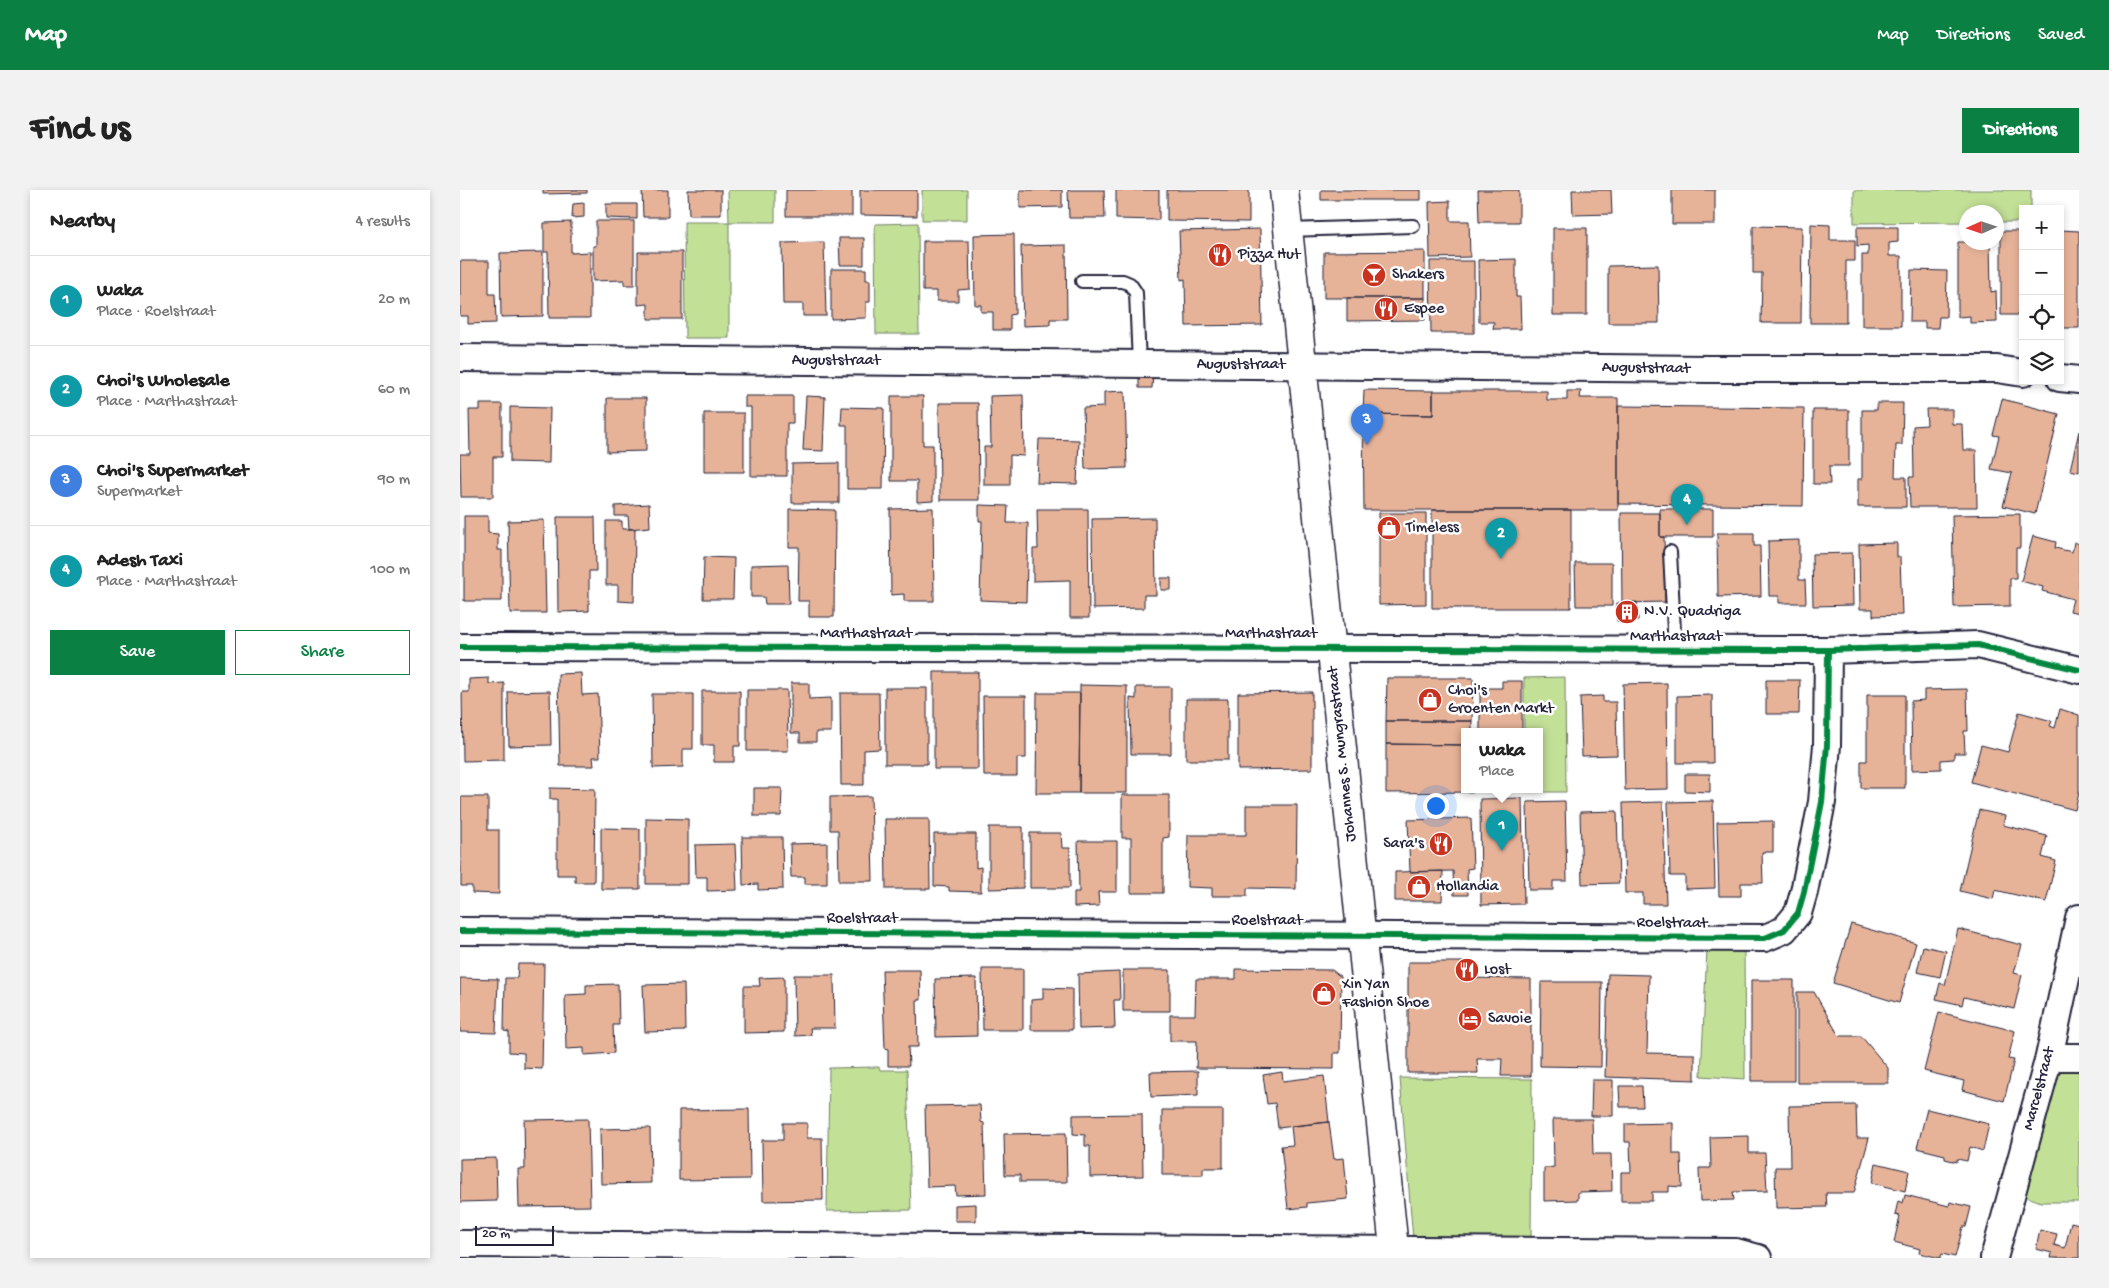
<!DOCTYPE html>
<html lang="en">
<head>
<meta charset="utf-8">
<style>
	body { margin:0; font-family:"Gochi Hand",sans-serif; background:#f2f2f2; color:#222 }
	.controls { position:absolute; right:15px; top:15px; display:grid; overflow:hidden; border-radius:0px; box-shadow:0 2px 8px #0003 }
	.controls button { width:45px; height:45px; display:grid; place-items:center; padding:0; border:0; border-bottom:1px solid #e0e0e0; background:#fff; color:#222; font:25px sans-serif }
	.compass { position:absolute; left:1499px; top:15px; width:45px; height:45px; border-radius:50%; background:#fff; box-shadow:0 2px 8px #0003; rotate:267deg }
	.scale { position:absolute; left:15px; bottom:12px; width:79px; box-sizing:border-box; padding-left:5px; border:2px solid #22223b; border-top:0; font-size:14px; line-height:18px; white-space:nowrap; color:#22223b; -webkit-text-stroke:4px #fff; paint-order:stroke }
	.you { position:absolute; left:975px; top:615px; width:18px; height:18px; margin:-12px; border:4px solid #fff; border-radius:50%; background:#1a73e8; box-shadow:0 0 0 8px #1a73e833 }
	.badge { display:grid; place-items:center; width:32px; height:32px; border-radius:50%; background:#0b8043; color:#fff; font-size:16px; font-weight:700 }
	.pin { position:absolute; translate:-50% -41px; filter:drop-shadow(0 1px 2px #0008) }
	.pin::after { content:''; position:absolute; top:26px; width:18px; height:15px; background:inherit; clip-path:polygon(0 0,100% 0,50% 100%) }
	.popup { position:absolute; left:1001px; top:538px; width:82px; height:65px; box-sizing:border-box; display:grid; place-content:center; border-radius:0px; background:#fff; filter:drop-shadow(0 1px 4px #0005); font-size:16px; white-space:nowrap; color:#767676 }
	.popup b { font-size:19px; color:#222 }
	.popup::after { content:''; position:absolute; left:50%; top:100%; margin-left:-10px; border:10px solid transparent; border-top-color:#fff }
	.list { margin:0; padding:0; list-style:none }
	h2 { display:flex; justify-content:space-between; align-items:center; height:65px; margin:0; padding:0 20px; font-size:21px }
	h2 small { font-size:16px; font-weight:400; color:#767676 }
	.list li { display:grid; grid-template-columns:32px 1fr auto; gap:15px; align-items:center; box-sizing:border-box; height:90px; padding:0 20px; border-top:1px solid #e0e0e0 }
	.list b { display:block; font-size:19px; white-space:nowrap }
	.list p { margin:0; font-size:16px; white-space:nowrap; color:#767676 }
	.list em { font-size:16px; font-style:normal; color:#767676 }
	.actions { display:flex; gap:10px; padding:15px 20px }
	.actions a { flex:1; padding:11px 0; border:1px solid #0b8043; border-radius:0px; text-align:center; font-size:18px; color:#0b8043 }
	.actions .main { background:#0b8043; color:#fff }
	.icon { flex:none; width:28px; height:28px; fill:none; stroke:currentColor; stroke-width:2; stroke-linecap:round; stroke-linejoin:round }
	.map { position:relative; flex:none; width:1619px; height:1068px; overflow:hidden; border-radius:0px }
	header { display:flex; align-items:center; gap:30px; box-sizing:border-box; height:70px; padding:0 25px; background:#0b8043; color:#fff }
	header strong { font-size:24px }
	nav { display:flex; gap:28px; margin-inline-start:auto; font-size:18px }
	.intro { display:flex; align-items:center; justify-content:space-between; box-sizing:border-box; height:120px; padding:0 30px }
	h1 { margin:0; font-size:35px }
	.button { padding:12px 22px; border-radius:0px; background:#0b8043; color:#fff; font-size:18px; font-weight:700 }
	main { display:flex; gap:30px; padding:0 30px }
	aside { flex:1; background:#fff; border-radius:0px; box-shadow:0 2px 8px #0003 }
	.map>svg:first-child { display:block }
	.green { fill:#c3e097; stroke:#728169 }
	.building { fill:#e6b399; stroke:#22223b }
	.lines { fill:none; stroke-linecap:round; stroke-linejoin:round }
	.lane-casing { stroke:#22223b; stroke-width:16 }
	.street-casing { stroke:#22223b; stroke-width:30 }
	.secondary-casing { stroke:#22223b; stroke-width:31 }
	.lane { stroke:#fff; stroke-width:12 }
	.street { stroke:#fff; stroke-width:26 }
	.secondary { stroke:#fff; stroke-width:28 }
	.cycleway-casing { stroke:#fff; stroke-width:9 }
	.cycleway { stroke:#00873e; stroke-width:6 }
	.labels { text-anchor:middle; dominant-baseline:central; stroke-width:5; stroke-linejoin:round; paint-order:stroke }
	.poi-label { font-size:16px; fill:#22223b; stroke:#fff; text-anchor:start }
	.street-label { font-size:16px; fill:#22223b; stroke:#fff }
</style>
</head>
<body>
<header>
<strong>Map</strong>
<nav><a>Map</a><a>Directions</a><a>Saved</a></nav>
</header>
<div class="intro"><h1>Find us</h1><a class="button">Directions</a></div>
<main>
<aside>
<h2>Nearby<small>4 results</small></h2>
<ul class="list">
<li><span class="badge" style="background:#0f9aa8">1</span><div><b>Waka</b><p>Place · Roelstraat</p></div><em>20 m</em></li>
<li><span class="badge" style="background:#0f9aa8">2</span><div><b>Choi's Wholesale</b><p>Place · Marthastraat</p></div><em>60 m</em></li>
<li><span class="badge" style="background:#3f7fe0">3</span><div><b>Choi's Supermarket</b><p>Supermarket</p></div><em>90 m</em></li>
<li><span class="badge" style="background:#0f9aa8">4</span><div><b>Adesh Taxi</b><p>Place · Marthastraat</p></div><em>100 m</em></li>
</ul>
<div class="actions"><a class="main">Save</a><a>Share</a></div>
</aside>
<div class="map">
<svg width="1619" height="1068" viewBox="0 0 1619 1068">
	<rect width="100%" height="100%" fill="#fff"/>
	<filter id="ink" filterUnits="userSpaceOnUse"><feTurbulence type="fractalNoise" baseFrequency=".02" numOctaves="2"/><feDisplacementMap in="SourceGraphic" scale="10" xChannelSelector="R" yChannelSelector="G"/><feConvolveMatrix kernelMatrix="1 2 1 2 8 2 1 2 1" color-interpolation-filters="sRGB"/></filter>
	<g filter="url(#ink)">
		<path class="green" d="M268,0H315V32H269V148H225L224,32H269Z
			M462,0H507V30H462Z
			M1394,0H1571V19H1563V32H1537L1536,22H1506V32L1394,33Z
			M458,33L459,144H416L415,34Z
			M1105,487L1106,602H1065V600H1080V542H1064V488Z
			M1247,759L1284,760L1285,889L1241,886Z
			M419,877L420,880H447L451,1020L367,1021L369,878Z
			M1619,877V1012H1581L1562,1005L1596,886L1601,878Z
			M940,888L1072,889L1071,1051L953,1050Z"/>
		<path class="building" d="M83,0H127V3L83,4Z
			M182,0H208V27H183Z
			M228,0H261V25H229Z
			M326,0H392V26H326Z
			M400,0H457V26L400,25Z
			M560,0H602V17L560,18Z
			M608,0H644L645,28H609Z
			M656,0H699V30L656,29Z
			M707,0H789V32L707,31Z
			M861,0H961V10H861Z
			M1018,0H1059V32H1019Z
			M1112,0H1151L1152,24L1113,25Z
			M1212,0H1255V34H1212Z
			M990,11V31H1009L1010,67L970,68L969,12Z
			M124,13V27L112,28L113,14Z
			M146,14H177V29L146,28Z
			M136,31H174V95H164V90L133,91V56H136Z
			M111,32V63L130,62V128H89L88,62H84V33Z
			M1351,34L1370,35V50H1395V71H1386V133H1350Z
			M1293,36L1342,37L1341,133H1301L1302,83H1293Z
			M1397,37H1438V52L1429,53V66H1441V136H1402V65H1408V55L1397,56Z
			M1093,38H1127V125H1093Z
			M800,39L802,135L726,136L725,89L721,90L719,41Z
			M1600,40L1619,41V138H1600Z
			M1541,41H1563V125H1541Z
			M554,44L555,124L550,125V140H533V122H521V115H515L514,45Z
			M379,48H404V75H380Z
			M463,51H509L510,99L498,100V111H477V101H463Z
			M364,52L366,126H343V114H323L322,53Z
			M1498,52H1530L1531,102L1536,101L1537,132L1510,133V126L1498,127Z
			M606,55L607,129H590V135L563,136L561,56Z
			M965,61V108H864V62Z
			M83,62V126L41,127L40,63Z
			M178,62H222V129H188V114L178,115Z
			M1056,69V107H1060L1061,139H1033L1034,132H1019L1018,70Z
			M0,71H29V104H35L36,133L8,134V126H0Z
			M970,71H1014V143H971Z
			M1198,75L1199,133H1148V76Z
			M371,79H406V90H410V112H406V128L371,129Z
			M1451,80L1487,81L1486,127H1479L1478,138H1465V132H1450Z
			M887,108H965V130L887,131Z
			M679,182H693L692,198H679Z
			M904,200L973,201V225L903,224Z
			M665,201L667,278L625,279L623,218L644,217V202Z
			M973,201H1087V210H1107V201H1121L1120,208H1158V320H904L903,224L973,225Z
			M563,205L564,266L550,265V295H524V257H531L530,206Z
			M285,206H333V233H327V286H291V217H285Z
			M346,206L365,207L363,261L343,260Z
			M431,206H463V255H473V311L457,312V291H431Z
			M147,208H186V261L147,262Z
			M1542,209L1599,224L1575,324L1543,316L1552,283L1531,279L1539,246L1533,245Z
			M479,213H518L519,310H480Z
			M1417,213H1443L1442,255H1436L1435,287H1446V317H1398V289H1402V220H1417Z
			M20,214H42V267H33V307H1L0,264H10L9,220H20Z
			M1158,216L1344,218L1343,316L1158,314Z
			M50,217L90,218L89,273L50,272Z
			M382,217L424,218L423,299H387V235H381Z
			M1466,219H1492V234H1502L1503,260H1516L1517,317H1450L1449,287H1454L1453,236L1467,235Z
			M1353,220H1389V276H1369L1370,294H1353Z
			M244,223H284V282H244Z
			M1619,241V282L1610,280Z
			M579,249L619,250L617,294L577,293Z
			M379,273V313H332V274Z
			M189,314L190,337L169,339L168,326H155V316Z
			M519,315L548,316L547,333H568L566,412L520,410L522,331H519Z
			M473,318L474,411H444V404L431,405L430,319Z
			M329,319L375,320L374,427H349V411H338L339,357H329Z
			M577,319H628L629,428H610V390L573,391V359H578Z
			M1200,319H1253V347H1200Z
			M972,320H1111V418H972Z
			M919,323H966V414L919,415Z
			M1161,323H1200V347H1204L1205,412L1162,413Z
			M1560,324V358H1556V388H1550V416L1494,417L1492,325Z
			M4,326H28V343L38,344V360H42V411H4Z
			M97,327H135L136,381H129V421L98,422Z
			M695,328L696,405H684V418L633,419L632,329Z
			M84,330L86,423H50L48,331Z
			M146,331H162V339H175L174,412L158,411V395H146Z
			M1257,343H1294V356H1300L1301,406L1258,407Z
			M1573,346L1596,352L1595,358L1612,362L1614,352L1619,354V423L1610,421L1613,409L1582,401L1583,397L1561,391Z
			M1339,350V390H1345L1346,413H1319V406H1309L1308,351Z
			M1437,353V367H1440L1442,425L1413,426V419H1400L1399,354Z
			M1392,363L1393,415L1353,416L1352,364Z
			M244,367L274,368L273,409H243Z
			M1115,373H1152V416H1116Z
			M328,374L329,414H305L304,407H291V375Z
			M701,388H711V400H701Z
			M1177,412L1178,430L1157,431L1156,413Z
			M474,482H518V579H474Z
			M121,483L122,505L138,504L140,567H133L134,576H100L98,484Z
			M29,488V494L44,493V570L3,571L2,502H9V489Z
			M927,488H1013L1012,531H926Z
			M1306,490H1340L1339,524H1306Z
			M1042,491H1062V542H1020V498H1042Z
			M331,493H349V509L371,508V542H356V552H340V543H331Z
			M1207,493L1208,599L1165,600L1163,494Z
			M620,495L667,496V603H619Z
			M676,497H711V564H671L670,508L676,509Z
			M425,498H467V574H425Z
			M1507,499L1508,541H1504L1505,563H1494V569L1481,570V579L1452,580L1451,511L1464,510V500Z
			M287,500H327L328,561H287Z
			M90,501L91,555L49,556L48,502Z
			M242,501H280V556H274V572H254V555H242Z
			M852,502V579L778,580V503Z
			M380,503H419L420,559L404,560V595H381Z
			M577,503H620L619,603H576Z
			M192,504H233V559H223V577L193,578Z
			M1252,505L1253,573H1217V506Z
			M1407,505H1445V598H1401V571H1407Z
			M523,506H566V568H557V586H524Z
			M1143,506V512H1156L1157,565L1122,566L1120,507Z
			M726,509H768V570H726Z
			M1600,519L1619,525V603L1615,620L1511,592L1521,555L1548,562L1559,522L1592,531L1590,536L1595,538Z
			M926,531H1012V542H1004V555L926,554Z
			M926,554L1004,555V600H1013V602L926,603Z
			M1225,584H1250V602L1225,601Z
			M90,598L135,599L134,692H115V685H97V609H90Z
			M294,598H322L321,626H294Z
			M662,605H709V647L703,648V703H671V648H662Z
			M411,606L413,691H379L378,640H370V607Z
			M1,607H28V640H39V704L12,703V696H1Z
			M1062,608L1064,714L1021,715L1020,609Z
			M1105,611L1107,691H1093V700H1069L1067,612Z
			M1253,611L1255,698L1225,699V686H1210L1208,612Z
			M1203,612L1206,714H1183V703H1165L1163,613Z
			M786,615H837L836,699L787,698V706H752V698L727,697L728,645H786Z
			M1519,620L1545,626L1543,635L1587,646L1582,667L1596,671L1586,712L1535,700L1533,709L1500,701Z
			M1157,621L1159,693L1122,694L1120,622Z
			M186,628L228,629V694H186Z
			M1011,628L1013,678L1007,679L1008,705H994L993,681L950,682L948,630Z
			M425,629H469L470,699H426Z
			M1313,631V662H1302L1303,693H1281V706H1259L1257,632Z
			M529,637H563V698L529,699Z
			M141,638L180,639V699H141Z
			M570,643H601L602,658H610V698H570Z
			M474,644H516V678L521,677V702L489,701V697L474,696Z
			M282,647H322L323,699L298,700V694L283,695Z
			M618,651H657V702H638L639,716L614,717V702H619Z
			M367,653V694H345V687H331L330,654Z
			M275,654L277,700L247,701V687H236L235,655Z
			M983,681L982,711H935V682Z
			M1391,734L1456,753L1439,813L1373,793Z
			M1498,739L1562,755L1554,783L1562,785L1554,819L1504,807L1502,815L1476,809L1480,793L1485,795Z
			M1463,756L1486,761L1480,787L1457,782Z
			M948,772H1003V788L1071,789V886H1041L1042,869H1017L1018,883H948Z
			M58,774H84L82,879L64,878V863L49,862V842L44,841L45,788H57Z
			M522,779H563V840H523Z
			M776,779L872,780L881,787L880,863H874V879L736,878L737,851H710V825H735L736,789H776Z
			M422,780H460L461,810H457L458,857H448L449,876H428V859L425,858Z
			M663,780H710V821H663Z
			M659,782L660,810H654L655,838L619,839L618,784Z
			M1148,784L1189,785L1187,863L1235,864V890L1145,887Z
			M334,785H374L375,838H350L351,845L335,846Z
			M324,787V842L284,843V796H300L299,788Z
			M0,788L38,789L36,843L0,842Z
			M516,788L517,846L476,847L475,789Z
			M1291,790H1334V891H1291Z
			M1081,792H1142L1141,877L1080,876Z
			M158,794L159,835H153L154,863L124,865V858L106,859L105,805L126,804V795Z
			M224,794L225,841L185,842L183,795Z
			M583,798L612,799V840H571V810L583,809Z
			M1337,802H1354L1379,846H1401L1428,878V893H1337Z
			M1479,822L1555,841L1548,869L1554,870L1544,911L1502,900L1504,891L1464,881Z
			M738,881V905L691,907L690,882Z
			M822,882L823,891L864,886L869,932L818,938L815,913L807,914L803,885Z
			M1132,890H1153V926H1131Z
			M1159,896H1182L1183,917H1160Z
			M520,915L521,932L524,933L526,1004L496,1005L495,996L467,997L465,916Z
			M1396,915L1397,948H1409L1394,1003H1366L1367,1017L1316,1018L1315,977H1330L1329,916Z
			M289,919L290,989L219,990V920Z
			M1467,919L1529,934L1523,961L1510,957L1507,971L1497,969V972L1485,969V965L1457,958Z
			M702,920H763V978H743V985H702Z
			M682,924L683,986L630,987V956H625V945L613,944V925Z
			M128,929L130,1016L59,1017L58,979H65L64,930Z
			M1093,929H1132L1133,964H1151L1152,1001L1118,1002V1010L1084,1011V978L1094,977Z
			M869,932L874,969L884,968L888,1009L847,1013V1017L828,1019L821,956L833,955L831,936Z
			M323,933H347V948H362L363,1010L303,1011L302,950H323Z
			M1213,933V964H1221L1222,997L1209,996V1002H1192V1011H1161V982H1171L1170,952H1165V934Z
			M190,938L191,993L141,994L140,939Z
			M606,943L607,992H560V985H545L544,944Z
			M1289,946V963H1305L1307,1001L1273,1002L1274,1010L1240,1011L1239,978H1251L1250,947Z
			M36,968L37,1011L0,1012V969Z
			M1416,973L1449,981L1445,1001L1412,993Z
			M1445,1005L1489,1016L1490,1012L1511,1017L1506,1037H1503L1495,1067L1482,1064L1480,1068L1459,1063L1460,1059L1434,1052L1440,1026L1435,1025L1438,1011L1443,1013Z
			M516,1014V1031H495V1015Z
			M1611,1032L1619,1034V1068H1591L1592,1063L1576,1059L1580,1040L1597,1044L1594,1055L1605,1058Z"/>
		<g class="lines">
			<g class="lane-casing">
				<path id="lane" d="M828,40L953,36
					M622,91H663L670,94L676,103L679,174
					M1210,362L1215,461"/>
			</g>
			<g class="street-casing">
				<path id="street" d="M0,168L1249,179H1537L1563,183
					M1600,188L1619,190
					M0,457L1368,460L1518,455L1619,480
					M0,741L1305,748L1324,740L1338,723L1344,702L1362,612L1367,555L1368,460
					M1589,867H1619
					M0,1054L1276,1062L1298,1068
					M1534,1068L1589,867L1619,728"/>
			</g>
			<g class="secondary-casing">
				<path id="secondary" d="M824,0L935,1068"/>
			</g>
			<use href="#lane" class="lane"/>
			<use href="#street" class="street"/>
			<use href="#secondary" class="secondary"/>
			<g class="cycleway-casing">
				<path id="cycleway" d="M0,457L1368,460L1518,455L1619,480
					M0,741L1305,748L1324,740L1338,723L1344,702L1362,612L1367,555L1368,460"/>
			</g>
			<use href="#cycleway" class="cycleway"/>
		</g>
	</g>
	<defs>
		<g id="restaurant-disc" transform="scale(1.25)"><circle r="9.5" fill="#c8321e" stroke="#fff"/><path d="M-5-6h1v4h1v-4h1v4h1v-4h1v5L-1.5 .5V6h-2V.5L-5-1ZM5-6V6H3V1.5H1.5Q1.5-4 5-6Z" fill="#fff"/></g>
		<g id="bar-disc" transform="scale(1.25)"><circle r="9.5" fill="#c8321e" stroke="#fff"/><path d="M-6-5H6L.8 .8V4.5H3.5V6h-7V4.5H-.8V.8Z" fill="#fff"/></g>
		<g id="shop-disc" transform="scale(1.25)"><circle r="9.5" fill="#c8321e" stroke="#fff"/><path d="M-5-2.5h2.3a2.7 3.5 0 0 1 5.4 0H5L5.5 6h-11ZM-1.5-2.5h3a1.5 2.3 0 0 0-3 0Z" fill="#fff"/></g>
		<g id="building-disc" transform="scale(1.25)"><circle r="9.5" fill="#c8321e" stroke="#fff"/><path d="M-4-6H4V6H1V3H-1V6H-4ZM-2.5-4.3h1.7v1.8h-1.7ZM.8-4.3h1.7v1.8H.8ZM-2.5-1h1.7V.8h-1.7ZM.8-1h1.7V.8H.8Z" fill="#fff"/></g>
		<g id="hotel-disc" transform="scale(1.25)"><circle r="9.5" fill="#c8321e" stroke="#fff"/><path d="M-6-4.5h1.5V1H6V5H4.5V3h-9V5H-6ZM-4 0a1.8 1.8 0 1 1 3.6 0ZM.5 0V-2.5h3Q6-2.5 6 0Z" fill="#fff"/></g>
	</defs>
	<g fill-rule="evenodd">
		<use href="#restaurant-disc" x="760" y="65"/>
		<use href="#bar-disc" x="914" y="85"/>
		<use href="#restaurant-disc" x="926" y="119"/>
		<use href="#shop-disc" x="929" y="338"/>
		<use href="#building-disc" x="1167" y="422"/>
		<use href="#shop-disc" x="970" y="510"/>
		<use href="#restaurant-disc" x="981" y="654"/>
		<use href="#shop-disc" x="959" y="697"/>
		<use href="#restaurant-disc" x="1007" y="780"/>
		<use href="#shop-disc" x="864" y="804"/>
		<use href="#hotel-disc" x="1010" y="829"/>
	</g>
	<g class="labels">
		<g class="poi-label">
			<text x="778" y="65">Pizza Hut</text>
			<text x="932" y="85">Shakers</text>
			<text x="944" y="119">Espee</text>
			<text x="946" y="338">Timeless</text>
			<text x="1184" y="422">N.V. Quadriga</text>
			<text x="988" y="501">Choi's<tspan x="988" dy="18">Groenten Markt</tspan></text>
			<text x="964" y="654" text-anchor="end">Sara's</text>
			<text x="976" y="697">Hollandia</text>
			<text x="1024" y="780">Lost</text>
			<text x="882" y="795">Xin Yan<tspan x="882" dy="18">Fashion Shoe</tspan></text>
			<text x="1028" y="829">Savoie</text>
		</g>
		<g class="street-label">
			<text x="376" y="171">Auguststraat</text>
			<text x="781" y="175">Auguststraat</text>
			<text transform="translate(1186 179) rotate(1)">Auguststraat</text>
			<text x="406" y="444">Marthastraat</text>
			<text x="811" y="444">Marthastraat</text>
			<text x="1216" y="447">Marthastraat</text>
			<text transform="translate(883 564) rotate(-96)">Johannes S. Mungrastraat</text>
			<text x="402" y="729">Roelstraat</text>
			<text x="807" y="731">Roelstraat</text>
			<text transform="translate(1212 734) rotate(1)">Roelstraat</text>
			<text transform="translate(1580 899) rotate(-75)">Marcelstraat</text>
		</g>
	</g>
</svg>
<div class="controls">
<button>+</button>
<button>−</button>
<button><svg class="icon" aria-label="locate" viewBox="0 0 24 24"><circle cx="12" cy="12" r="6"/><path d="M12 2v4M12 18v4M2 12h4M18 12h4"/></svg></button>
<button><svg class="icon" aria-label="layers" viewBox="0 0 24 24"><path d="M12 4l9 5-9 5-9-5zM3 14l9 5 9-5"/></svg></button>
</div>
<svg class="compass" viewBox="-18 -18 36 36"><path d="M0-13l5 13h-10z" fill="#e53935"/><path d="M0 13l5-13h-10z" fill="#767676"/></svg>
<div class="scale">20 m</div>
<div class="you"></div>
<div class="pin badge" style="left:1042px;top:661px;background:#0f9aa8">1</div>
<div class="popup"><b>Waka</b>Place</div>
<div class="pin badge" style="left:1041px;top:369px;background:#0f9aa8">2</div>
<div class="pin badge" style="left:907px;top:255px;background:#3f7fe0">3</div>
<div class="pin badge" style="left:1227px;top:335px;background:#0f9aa8">4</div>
</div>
</main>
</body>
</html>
